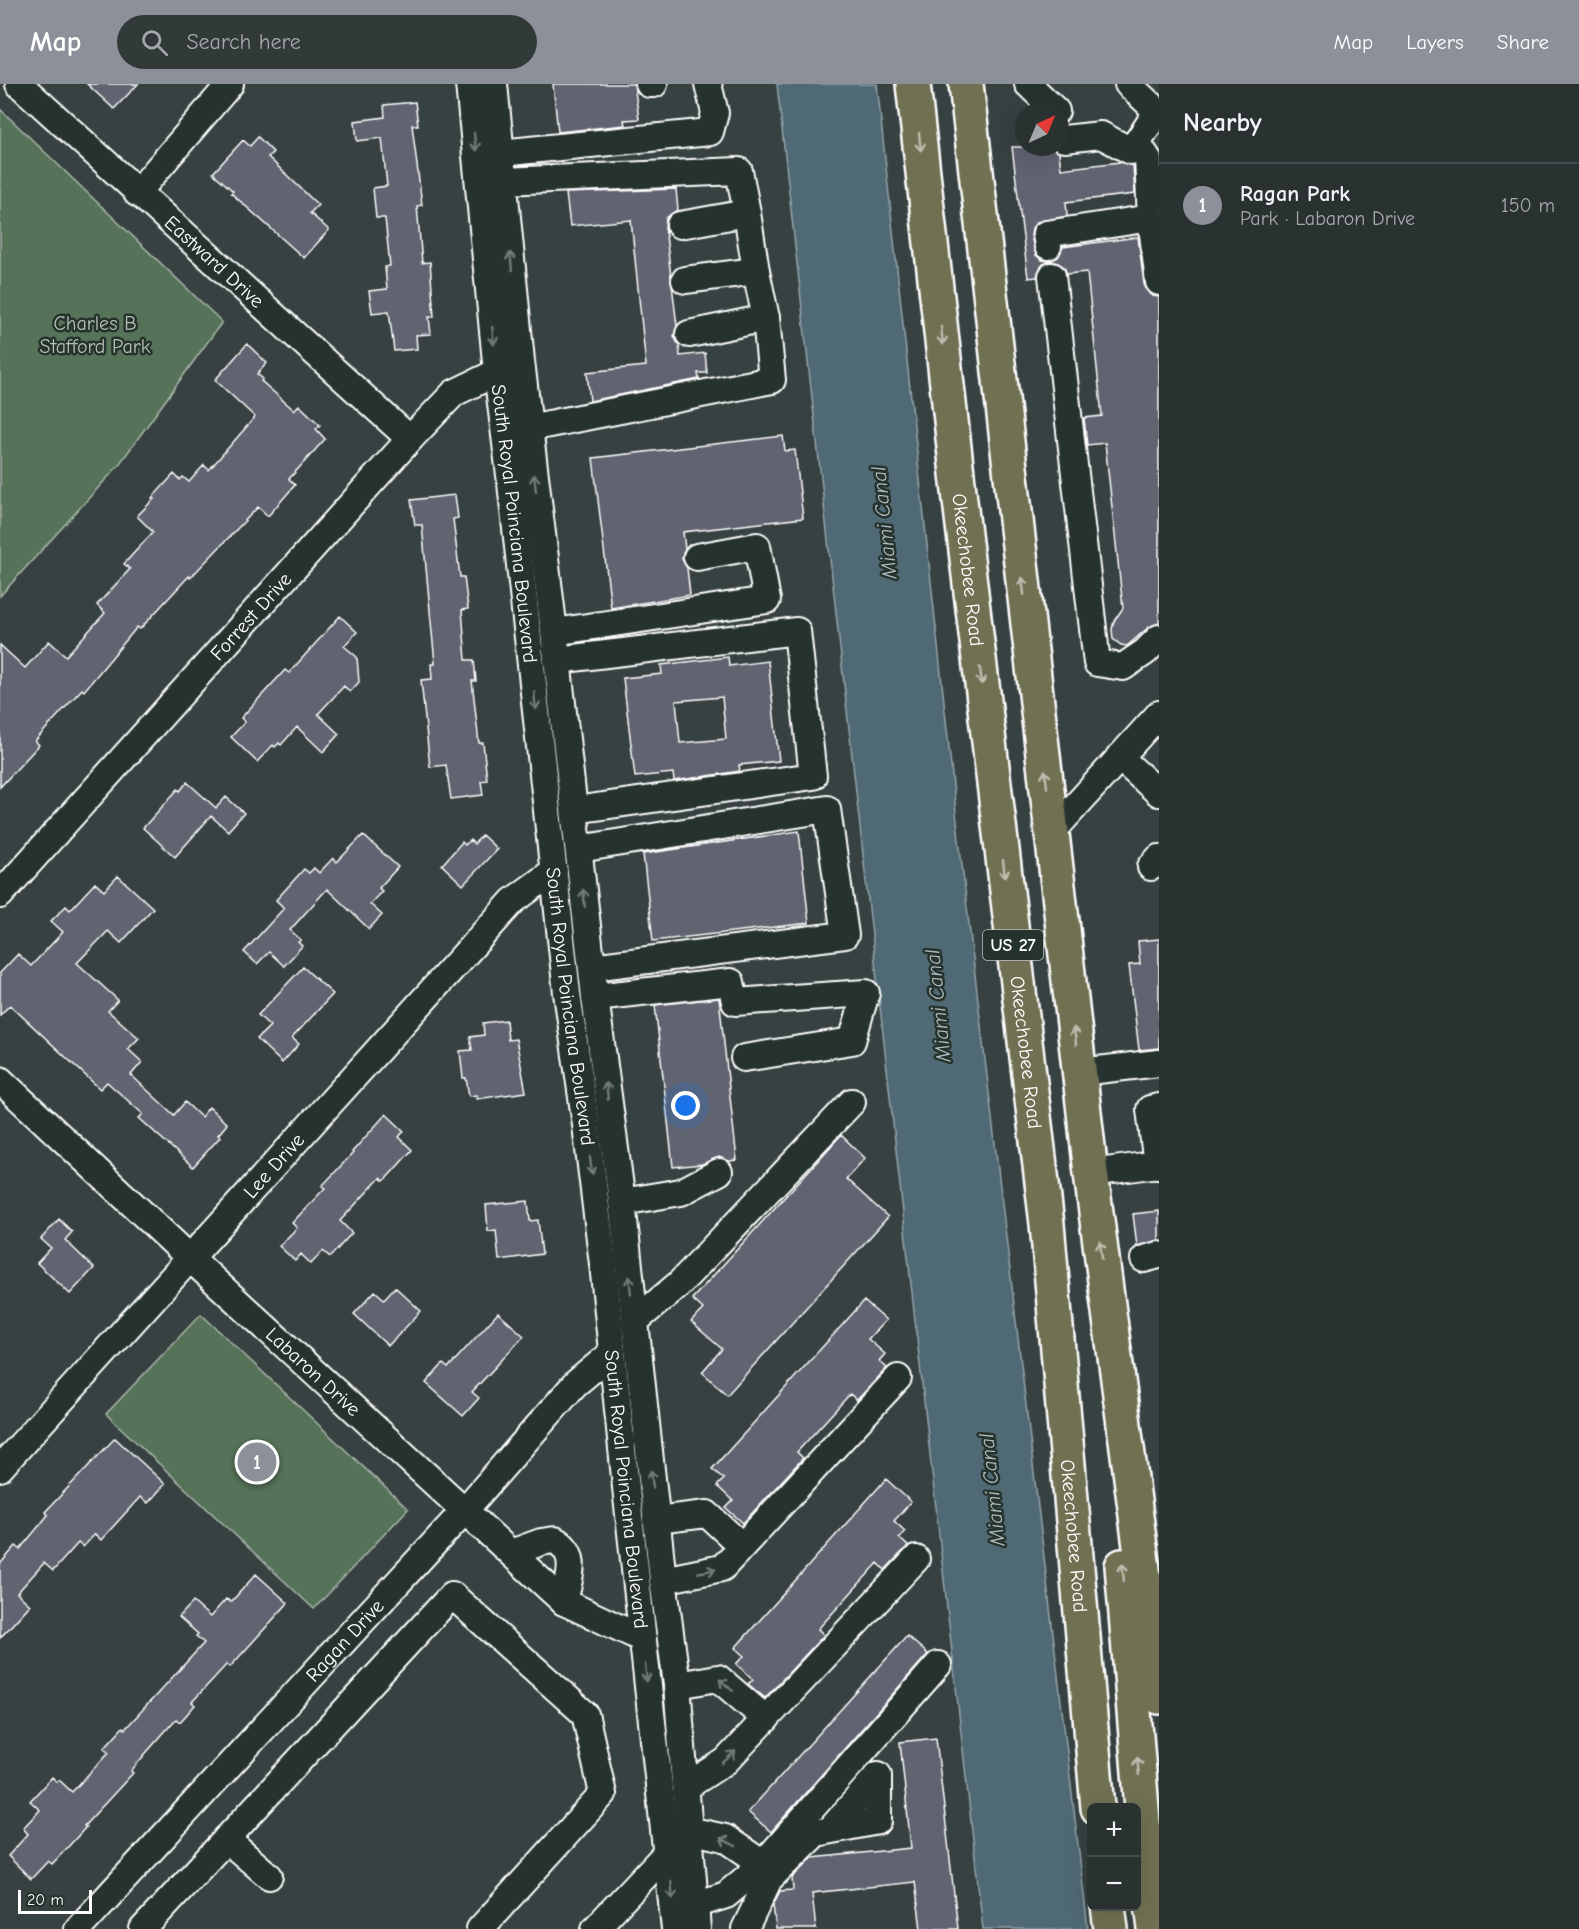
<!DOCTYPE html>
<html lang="en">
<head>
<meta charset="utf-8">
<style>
	body { margin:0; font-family:"Comic Neue",sans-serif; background:#313939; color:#f1f3f6 }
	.controls { position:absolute; right:18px; bottom:18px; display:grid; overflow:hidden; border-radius:9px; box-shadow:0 6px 24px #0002 }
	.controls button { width:54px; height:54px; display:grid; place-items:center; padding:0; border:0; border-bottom:2px solid #454c4d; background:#293131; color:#f1f3f6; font:30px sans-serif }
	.compass { position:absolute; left:1015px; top:18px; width:54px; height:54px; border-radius:50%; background:#293131; box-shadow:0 6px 24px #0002; rotate:44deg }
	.scale { position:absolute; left:18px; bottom:15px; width:74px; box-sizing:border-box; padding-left:6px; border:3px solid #fff; border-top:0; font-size:16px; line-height:21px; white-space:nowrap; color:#fff; -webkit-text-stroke:4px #26332d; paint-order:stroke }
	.you { position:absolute; left:686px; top:1022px; width:21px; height:21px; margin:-15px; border:4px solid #fff; border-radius:50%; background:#1a73e8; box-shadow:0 0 0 9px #1a73e833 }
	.badge { display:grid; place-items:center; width:39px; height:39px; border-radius:50%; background:#8c9099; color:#fff; font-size:20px; font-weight:700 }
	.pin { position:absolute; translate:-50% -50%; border:3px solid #fff; box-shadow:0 2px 6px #0006 }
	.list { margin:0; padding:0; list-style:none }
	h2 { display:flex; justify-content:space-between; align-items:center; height:78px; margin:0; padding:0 24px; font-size:26px }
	h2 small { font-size:20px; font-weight:400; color:#a5a9ab }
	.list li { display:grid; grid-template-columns:39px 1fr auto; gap:18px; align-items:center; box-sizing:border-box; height:84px; padding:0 24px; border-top:2px solid #454c4d }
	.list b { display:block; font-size:22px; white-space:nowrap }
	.list p { margin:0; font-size:20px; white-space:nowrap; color:#a5a9ab }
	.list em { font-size:20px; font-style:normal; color:#a5a9ab }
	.icon { flex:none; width:33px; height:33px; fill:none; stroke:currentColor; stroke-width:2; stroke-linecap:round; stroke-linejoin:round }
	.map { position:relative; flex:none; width:1159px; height:1845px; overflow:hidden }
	header { display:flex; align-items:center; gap:36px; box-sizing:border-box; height:84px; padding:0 30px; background:#8c9099; color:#fff }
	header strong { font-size:28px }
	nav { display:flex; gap:33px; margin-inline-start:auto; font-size:21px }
	.search { width:420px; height:54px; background:#313939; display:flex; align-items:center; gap:15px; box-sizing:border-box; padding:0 21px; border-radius:33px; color:#a5a9ab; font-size:22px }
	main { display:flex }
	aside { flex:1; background:#293131 }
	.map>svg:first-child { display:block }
	.green { fill:#567258; stroke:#aab8ac; stroke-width:1.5 }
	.water { fill:#4f6974; stroke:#95a5ac; stroke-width:1.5 }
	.building { fill:#606370; stroke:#fff; stroke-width:1.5; fill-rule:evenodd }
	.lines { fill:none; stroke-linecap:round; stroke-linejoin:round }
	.minor-casing { stroke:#fff; stroke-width:30 }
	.highway-casing { stroke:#fff; stroke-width:38 }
	.minor { stroke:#26332d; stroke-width:26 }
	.highway { stroke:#706f52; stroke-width:33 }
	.oneway { stroke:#727a76 }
	.oneway2 { stroke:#bfbeb1 }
	.labels { text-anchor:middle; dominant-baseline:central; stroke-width:5; stroke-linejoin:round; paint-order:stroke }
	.shield { fill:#26332d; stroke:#bec2c0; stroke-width:1.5 }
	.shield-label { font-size:18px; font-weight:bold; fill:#fff }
	.street-label { font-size:20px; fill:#fff; stroke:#26332d }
	.park-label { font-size:20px; fill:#b3c0b4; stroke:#26332d }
	.water-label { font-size:21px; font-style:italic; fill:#b0bcc0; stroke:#26332d }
</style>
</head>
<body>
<header>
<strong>Map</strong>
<div class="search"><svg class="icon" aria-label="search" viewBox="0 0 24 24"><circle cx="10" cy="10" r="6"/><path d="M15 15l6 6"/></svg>Search here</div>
<nav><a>Map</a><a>Layers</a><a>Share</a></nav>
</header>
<main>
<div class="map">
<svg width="1159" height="1845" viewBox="0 0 1159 1845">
	<rect width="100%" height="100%" fill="#374141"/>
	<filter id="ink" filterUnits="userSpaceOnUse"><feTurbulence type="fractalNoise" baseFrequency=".0167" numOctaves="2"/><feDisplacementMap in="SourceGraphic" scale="12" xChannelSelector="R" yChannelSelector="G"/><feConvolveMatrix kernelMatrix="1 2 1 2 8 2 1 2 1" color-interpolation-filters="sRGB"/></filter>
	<g filter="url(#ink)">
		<path class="green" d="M0,25L222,238L118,382L0,512Z
			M201,1230L408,1425L314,1525L106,1330Z"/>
		<path class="water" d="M777,0H877L959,756L1088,1845H983Z"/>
		<path class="building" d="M87,0H138L114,25Z
			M553,0H634L639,35L624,36L625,41L558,48Z
			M415,18L418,41H412L422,121L417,122L422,179L430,178L434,233H429L431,250L416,251L417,265L394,267L389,227L372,229L369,207L387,205L385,183L390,182L385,134H376L373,104L387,102L382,54L357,57L355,37L385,33L384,21Z
			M258,53L273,68L268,73L318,121L310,129L329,146L304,174L231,109L233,107L213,89L243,56L250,62Z
			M1012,63H1051L1059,69L1061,85L1120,78L1133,81L1135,110L1066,118L1067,132L1037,138L1032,144L1031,152L1036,171L1042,176L1050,177L1058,173L1063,163L1138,153L1144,200L1147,207L1153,212L1159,213V539L1149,543L1127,562L1121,561L1113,555L1112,545L1114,537L1123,524L1105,359L1087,361L1084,334L1102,332L1087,188L1067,190L1064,183L1058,179L1051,177L1043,180L1039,186L1037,193L1028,194Z
			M676,105L678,126L666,134L665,143L677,242L674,252L679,261L680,272L705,269L707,289H698L699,295L590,317L587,288L646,282L631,136L570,142L566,109Z
			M247,260L267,279L257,290L263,295L261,297L294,326L299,321L320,341L316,345L325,355L289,395L295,401L268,432L258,423L190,494L189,492L140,545L137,543L84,607L82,605L35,657L39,661L0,703V561L25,584L49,557L66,572L105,529L97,521L130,485L124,480L153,448L137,432L154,415L152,414L174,390L180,396L183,393L189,398L204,381L209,386L255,333L215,296Z
			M783,352L785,367L795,366L803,434L683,448L685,465L682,475L687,484L690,511L611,524L593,374Z
			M455,411L458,434L453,435L460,493H464L468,525L462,526L466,576H474L476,597H472L479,659H483L487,696L481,697L483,711L451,715L446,681L430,683L421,596L432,595L431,580H435L422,441H415L411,416Z
			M340,532L357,548L344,562L357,573L359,598L350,608L344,602L318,630L339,650L323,668L297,643L281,661L279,659L275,663L273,661L257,678L231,653L245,638L241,634L285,586L289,589Z
			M728,573L729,582L768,577L779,677L739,681L740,687L674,697L673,689L635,693L623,594L662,590L661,581ZM722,613L726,655L680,659L676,617Z
			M187,698L216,724L226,713L244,729L228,747L211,732L175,773L143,744L178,705L180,707Z
			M799,747L809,839L653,857L643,770Z
			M363,751L398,783L379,804L382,807L370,820L382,831L369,845L327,805L290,846L301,856L298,858L302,862L284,882L269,868L257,880L244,868L284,824L276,816L304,785L309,789L314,784L319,789L333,774L337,778Z
			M482,751L497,765L463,801L442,781L462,758L465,761L470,756L474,760Z
			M118,792L153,824L121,859L108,847L77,879L118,916L108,927L139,954L128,965L142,978L131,991L174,1031L185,1018L201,1033L209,1023L227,1040L218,1051L220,1053L193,1083L139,1034L143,1030L107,998L100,1005L10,921L0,931V889L18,870L31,882L63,848L51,837L66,822L70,826L95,799L104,807Z
			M1159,855V964L1139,966L1129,881L1140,880L1138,857Z
			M303,883L333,910L292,954L299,960L282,979L257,955L270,942L258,931Z
			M719,914L737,1076L729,1077L719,1073L702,1080L673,1083L655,921Z
			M506,936L508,956L516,955L526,1008L477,1015V1011L469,1012L466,994H463L460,967L472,966L470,953L484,951L483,939Z
			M386,1030L404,1047L399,1053L412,1066L384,1097L380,1094L340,1137L352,1149L330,1173L323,1167L311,1180L301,1170L295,1177L279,1162L297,1144L292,1139L325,1104L322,1102L353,1069L352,1068Z
			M841,1051L865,1074L846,1095L888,1133L727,1311L702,1288L722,1265L691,1238L703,1225L692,1215Z
			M528,1117L530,1137L538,1136L542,1170L499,1176L496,1146L488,1147L486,1121Z
			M1159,1127V1156L1137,1162L1133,1130Z
			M59,1135L72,1148L65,1156L94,1184L70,1210L37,1179L51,1164L41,1155Z
			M395,1203L421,1227L388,1262L354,1230L375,1207L384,1215Z
			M864,1217L886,1236L868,1255L885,1270L879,1277L887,1284L857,1316L850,1310L797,1368L803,1374L743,1439L726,1424L733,1417L717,1402L724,1395L712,1385Z
			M498,1229L524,1252L472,1308L479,1314L463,1332L426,1299L443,1280L448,1284Z
			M115,1354L165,1400L148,1419L140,1413L101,1456L95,1450L83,1463L78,1459L53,1487L44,1479L17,1509L30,1521L0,1554V1480L16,1462L20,1465L48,1431L45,1428Z
			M886,1395L911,1418L894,1437L905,1447L899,1454L908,1462L885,1486L878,1479L818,1545L824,1551L765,1614L748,1600L753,1595L736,1580L744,1572L735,1564Z
			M256,1490L288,1519L230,1583L227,1580L192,1618L195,1621L180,1638L176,1635L146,1669L131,1687L133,1689L84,1742L86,1743L68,1763L52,1780L48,1777L31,1795L8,1772L28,1750L23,1744L40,1726L30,1717L52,1693L57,1698L59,1696L72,1708L109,1668L104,1664L123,1643L125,1645L204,1559L196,1552L198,1550L179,1533L193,1518L210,1533L226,1515L231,1518Z
			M907,1552L928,1570L771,1748L748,1728Z
			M936,1654L958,1845H921L915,1798L812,1809L816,1845H776L773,1821L780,1807L793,1806L792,1794L812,1774L911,1764L900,1658Z"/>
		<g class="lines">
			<g class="minor-casing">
				<g id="minor">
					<path id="s1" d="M19,0L410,355"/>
					<path id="s2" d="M469,0L497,288L511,399L567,909L586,1041L603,1180L627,1413L675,1845"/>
					<path d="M494,0L521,277L554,548L595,913L622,1118L663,1496L677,1601L697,1845"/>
					<path d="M649,0H654"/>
					<path d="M1028,0L1056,27"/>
					<path d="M1128,0L1159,29"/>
					<path d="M1064,55L1101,51L1131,67L1158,27"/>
					<path d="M500,69L710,48L715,29L708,0"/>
					<path d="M503,97L739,87L747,129"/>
					<path d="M137,109L230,0"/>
					<path d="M1151,134L1159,198"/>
					<path d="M680,141L747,129L756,187"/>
					<path d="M1048,162L1046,150L1151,134L1148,75L1137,58"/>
					<path d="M1052,192L1097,579L1123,583L1145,568L1159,554"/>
					<path d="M685,196L756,187L766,234"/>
					<path d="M529,344L772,296L766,234L689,250"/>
					<path d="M554,548L767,516L757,462L697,473"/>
					<path d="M557,576L797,547L813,692L575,726"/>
					<path d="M1119,673L1159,709"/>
					<path d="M1052,748L1159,630"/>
					<path d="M579,765L827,725L845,851L592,883"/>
					<path d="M1151,783L1159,774"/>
					<path id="s3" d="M0,811L410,355L454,309L510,282"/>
					<path d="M595,913L731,898L735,918L866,909L852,957L744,974"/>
					<path d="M1080,988L1159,979"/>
					<path id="s4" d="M0,996L191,1175L564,1518L643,1555"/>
					<path d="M1157,1081L1150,1025L1159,1023"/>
					<path d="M1091,1089L1159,1080"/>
					<path d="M622,1118L681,1108L719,1088"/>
					<path d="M1144,1175L1159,1171"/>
					<path d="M634,1238L679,1200L852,1018"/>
					<path id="s5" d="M0,1384L513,817L554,787"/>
					<path d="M656,1436L707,1430L742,1462"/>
					<path d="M511,1469L541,1458L555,1456C580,1470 569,1494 564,1518"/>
					<path d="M663,1496L722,1484L898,1294"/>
					<path d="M677,1601L718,1594L766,1635"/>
					<path d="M686,1703L726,1677L916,1475"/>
					<path d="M688,1746L725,1754L763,1780"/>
					<path d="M226,1755L269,1792"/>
					<path d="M695,1821L726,1811L763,1780L938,1581"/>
					<path id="s6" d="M78,1845L464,1427L575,1300L612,1269"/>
					<path d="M143,1845L452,1511L585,1630L603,1710L480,1845"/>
					<path d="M595,1845L675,1760"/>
					<path d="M745,1845L769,1795L816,1749L878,1737V1691L830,1746"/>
				</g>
			</g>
			<g class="highway-casing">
				<g id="highway">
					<path id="s7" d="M913,0L961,425L1047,1140L1098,1724"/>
					<path d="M966,0L1091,1089C1113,1264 1138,1438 1159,1613"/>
					<path d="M1122,1482L1144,1749L1155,1845"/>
					<path d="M1108,1822L1111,1845"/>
				</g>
			</g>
			<use href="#minor" class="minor"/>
			<use href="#highway" class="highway"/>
		</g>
		<defs><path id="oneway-shaft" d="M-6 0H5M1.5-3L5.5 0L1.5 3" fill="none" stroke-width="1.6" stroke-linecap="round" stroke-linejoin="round" transform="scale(1.5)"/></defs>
		<g class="oneway">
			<use href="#oneway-shaft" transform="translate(475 58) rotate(84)"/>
			<use href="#oneway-shaft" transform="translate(511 177) rotate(-96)"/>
			<use href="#oneway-shaft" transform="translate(493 252) rotate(85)"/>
			<use href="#oneway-shaft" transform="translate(535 399) rotate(-97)"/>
			<use href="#oneway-shaft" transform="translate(535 617) rotate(84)"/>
			<use href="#oneway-shaft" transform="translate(584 814) rotate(-96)"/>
			<use href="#oneway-shaft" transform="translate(607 1007) rotate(-97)"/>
			<use href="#oneway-shaft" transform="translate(591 1082) rotate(83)"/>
			<use href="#oneway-shaft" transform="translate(630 1201) rotate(-96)"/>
			<use href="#oneway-shaft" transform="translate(652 1395) rotate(-97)"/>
			<use href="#oneway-shaft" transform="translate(707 1487) rotate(-11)"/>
			<use href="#oneway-shaft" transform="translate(646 1589) rotate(84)"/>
			<use href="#oneway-shaft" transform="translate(726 1601) rotate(-139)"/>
			<use href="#oneway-shaft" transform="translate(729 1673) rotate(-43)"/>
			<use href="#oneway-shaft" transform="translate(728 1758) rotate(-153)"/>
			<use href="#oneway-shaft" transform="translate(672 1806) rotate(85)"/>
		</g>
		<g class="oneway2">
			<use href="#oneway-shaft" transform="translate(920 58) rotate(84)"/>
			<use href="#oneway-shaft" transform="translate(942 252) rotate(84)"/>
			<use href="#oneway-shaft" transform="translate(1023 502) rotate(-97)"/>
			<use href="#oneway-shaft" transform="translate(981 592) rotate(83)"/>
			<use href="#oneway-shaft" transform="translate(1046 695) rotate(-97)"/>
			<use href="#oneway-shaft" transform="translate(1004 785) rotate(83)"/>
			<use href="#oneway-shaft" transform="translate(1075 952) rotate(-97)"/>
			<use href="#oneway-shaft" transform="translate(1101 1166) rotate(-97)"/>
			<use href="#oneway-shaft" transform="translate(1123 1488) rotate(-95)"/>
			<use href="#oneway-shaft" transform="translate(1138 1682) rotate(-95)"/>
		</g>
	</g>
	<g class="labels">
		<rect class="shield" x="983" y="846" width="60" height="30" rx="4.5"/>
		<g class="shield-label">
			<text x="1013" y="861">US 27</text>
		</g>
		<g class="street-label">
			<text stroke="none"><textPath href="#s1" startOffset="264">Eastward Drive</textPath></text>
			<text stroke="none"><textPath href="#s2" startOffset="442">South Royal Poinciana Boulevard</textPath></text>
			<text stroke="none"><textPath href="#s7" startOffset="489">Okeechobee Road</textPath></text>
			<text stroke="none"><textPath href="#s3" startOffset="375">Forrest Drive</textPath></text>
			<text stroke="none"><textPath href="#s2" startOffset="928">South Royal Poinciana Boulevard</textPath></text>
			<text stroke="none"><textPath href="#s7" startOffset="975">Okeechobee Road</textPath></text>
			<text stroke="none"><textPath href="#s5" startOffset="408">Lee Drive</textPath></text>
			<text stroke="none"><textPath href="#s4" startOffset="428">Labaron Drive</textPath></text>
			<text stroke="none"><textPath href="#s2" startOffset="1414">South Royal Poinciana Boulevard</textPath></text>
			<text stroke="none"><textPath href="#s7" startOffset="1461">Okeechobee Road</textPath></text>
			<text stroke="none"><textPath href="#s6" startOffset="393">Ragan Drive</textPath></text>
		</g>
		<g class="park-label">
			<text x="95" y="239">Charles B<tspan x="95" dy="23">Stafford Park</tspan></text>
		</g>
		<g class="water-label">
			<text transform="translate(884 439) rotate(-96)">Miami Canal</text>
			<text transform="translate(938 922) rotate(-96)">Miami Canal</text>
			<text transform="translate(992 1406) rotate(-96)">Miami Canal</text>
		</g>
	</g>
</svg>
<div class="controls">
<button>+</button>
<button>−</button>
</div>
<svg class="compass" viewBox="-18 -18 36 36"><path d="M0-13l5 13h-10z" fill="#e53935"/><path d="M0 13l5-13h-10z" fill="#a5a9ab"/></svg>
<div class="scale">20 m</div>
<div class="you"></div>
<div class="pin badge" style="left:257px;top:1378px">1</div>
</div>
<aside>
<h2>Nearby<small></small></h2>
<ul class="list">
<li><span class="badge">1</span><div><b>Ragan Park</b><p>Park · Labaron Drive</p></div><em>150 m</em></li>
</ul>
</aside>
</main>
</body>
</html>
